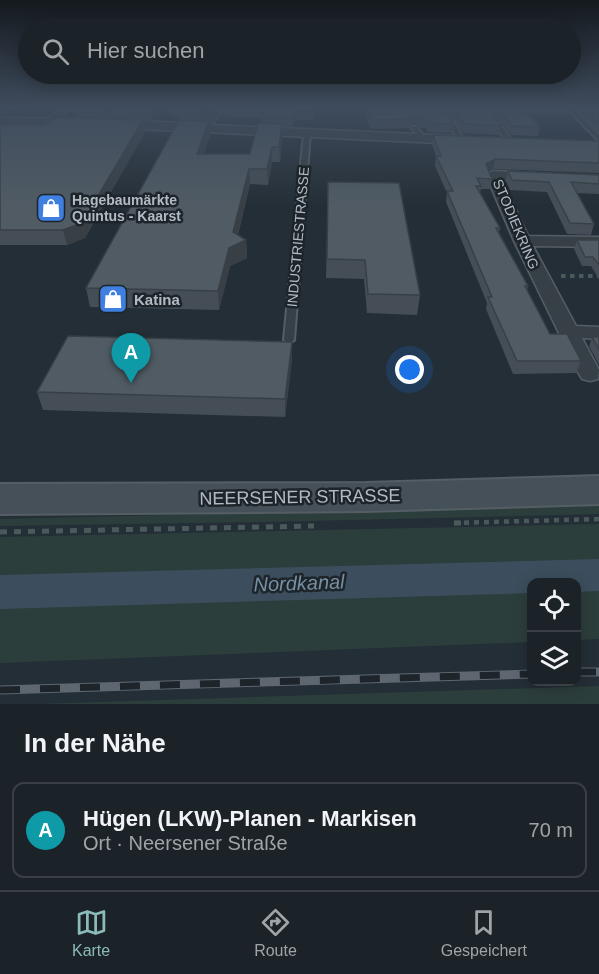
<!DOCTYPE html>
<html lang="de">
<head>
<meta charset="utf-8">
<style>
	body { margin:0; font-family:Helvetica,sans-serif; background:#242a30; color:#f1f3f6 }
	.controls { position:absolute; right:18px; bottom:18px; display:grid; overflow:hidden; border-radius:12px; box-shadow:0 3px 15px #0003 }
	.controls button { width:54px; height:54px; display:grid; place-items:center; padding:0; border:0; border-bottom:2px solid #393f45; background:#1b2228; color:#f1f3f6; font:30px sans-serif }
	.you { position:absolute; left:410px; top:370px; width:21px; height:21px; margin:-15px; border:4px solid #fff; border-radius:50%; background:#1a73e8; box-shadow:0 0 0 9px #1a73e833 }
	.badge { display:grid; place-items:center; width:39px; height:39px; border-radius:50%; background:#8bbbb9; color:#fff; font-size:20px; font-weight:700 }
	.pin { position:absolute; translate:-50% -50px; filter:drop-shadow(0 2px 3px #0008) }
	.pin::after { content:''; position:absolute; top:32px; width:21px; height:18px; background:inherit; clip-path:polygon(0 0,100% 0,50% 100%) }
	.list { margin:0; padding:0; list-style:none }
	h2 { display:flex; justify-content:space-between; align-items:center; height:78px; margin:0; padding:0 24px; font-size:26px }
	h2 small { font-size:20px; font-weight:400; color:#a0a4a8 }
	.list li { display:grid; grid-template-columns:39px 1fr auto; gap:18px; align-items:center; box-sizing:border-box; height:96px; margin:0 12px 12px; padding:0 12px; border:2px solid #393f45; border-radius:12px }
	.list b { display:block; font-size:22px; white-space:nowrap }
	.list p { margin:0; font-size:20px; white-space:nowrap; color:#a0a4a8 }
	.list em { font-size:20px; font-style:normal; color:#a0a4a8 }
	.icon { flex:none; width:33px; height:33px; fill:none; stroke:currentColor; stroke-width:2; stroke-linecap:round; stroke-linejoin:round }
	.map { position:relative; flex:none; width:599px; height:704px; overflow:hidden }
	.search { position:absolute; background:#1b2228; box-shadow:0 3px 15px #0003; left:18px; right:18px; top:18px; height:66px; display:flex; align-items:center; gap:15px; box-sizing:border-box; padding:0 21px; border-radius:33px; color:#a0a4a8; font-size:22px }
	.sheet { height:186px; background:#1b2228 }
	nav { display:flex; justify-content:space-around; align-items:center; box-sizing:border-box; height:84px; border-top:2px solid #393f45; background:#1b2228; font-size:16px; color:#a0a4a8 }
	nav a { display:grid; justify-items:center; gap:3px }
	nav .on { color:#8bbbb9 }
	.map>svg:first-child { display:block }
	.green { fill:#2c3e3c }
	.lines { fill:none; stroke-linecap:round; stroke-linejoin:round }
	.canal { fill:#3c4e5d; fill-rule:evenodd }
	.lane-casing { stroke:#555e64; stroke-width:4 }
	.street-casing { stroke:#555e64; stroke-width:3 }
	.secondary-casing { stroke:#555e64; stroke-width:4 }
	.path-far2 { stroke:#4a5a5b; stroke-width:4; stroke-dasharray:4.5 4.5; stroke-linecap:butt }
	.path-far1 { stroke:#4a5a5b; stroke-width:4.5; stroke-dasharray:5 5; stroke-linecap:butt }
	.path { stroke:#4a5a5b; stroke-width:5; stroke-dasharray:7 7; stroke-linecap:butt }
	.lane { fill:#374047; fill-rule:evenodd }
	.street { fill:#374047; fill-rule:evenodd }
	.secondary { fill:#465059; fill-rule:evenodd }
	.rail-casing { stroke:#5e6770; stroke-width:9 }
	.rail { stroke:#1d252b; stroke-width:7; stroke-dasharray:20; stroke-linecap:butt }
	.wall { fill:#454e56 }
	.shaded-wall { fill:#384046 }
	.building { fill:#505b64; stroke:#384046; stroke-width:1.5 }
	.labels { text-anchor:middle; dominant-baseline:central; stroke-width:5; stroke-linejoin:round; paint-order:stroke }
	.far-poi-label { font-size:14px; font-weight:bold; fill:#b2bbc3; stroke:#1d252b; text-anchor:start }
	.far-street-label { font-size:14px; fill:#b2bbc3; stroke:#1d252b }
	.poi-label { font-size:15px; font-weight:bold; fill:#b2bbc3; stroke:#1d252b; text-anchor:start }
	.near-street-label { font-size:18px; fill:#b2bbc3; stroke:#1d252b }
	.near-water-label { font-size:20px; font-style:italic; fill:#778fa2; stroke:#1d252b }
</style>
</head>
<body>
<div class="map">
<svg width="599" height="704" viewBox="0 0 599 704">
	<rect width="100%" height="100%" fill="#242e36"/>
	<path class="green" d="M599,505V514L264,522L0,526V519Z
		M599,524V639L577,640L576,582H532L531,642L0,663V537Z
		M599,686V704H39Z"/>
	<g class="lines">
		<path class="canal" d="M599,559V591L576,592V582H532V593L0,609V575Z"/>
		<g class="lane-casing">
			<path id="lane" d="M66,107H73L50,122H46V120Z
				M119,107H125L109,125H105V123Z
				M439,107H445L464,140L463,141H459Z
				M481,107H487L512,141V143H508Z
				M566,107H572L599,135V141Z
				M412,127H416L426,138V140H422L412,129Z
				M307,131L310,133L294,340L289,343L284,340L304,133Z"/>
		</g>
		<g class="street-casing">
			<path id="street" d="M213,107H224L212,125L460,136L466,140L460,144L117,128L111,124L117,120L201,124Z
				M0,118L77,119L83,122L77,125L0,124Z
				M493,171L535,173L542,177L535,181L502,180L528,236L599,237V247L533,246L576,326L599,327V339L582,338L599,370L598,379L590,381L582,379L579,374L514,241L486,175Z"/>
		</g>
		<g class="secondary-casing">
			<path id="secondary" d="M599,476V504L366,511L0,514V484L366,483Z"/>
		</g>
		<path class="path-far2" d="M561,276H599"/>
		<path class="path-far1" d="M454,523L599,519"/>
		<path class="path" d="M454,523H469
			M0,532L314,526"/>
		<use href="#lane" class="lane"/>
		<use href="#street" class="street"/>
		<use href="#secondary" class="secondary"/>
		<g class="rail-casing">
			<path id="rail" d="M576,672H599
				M0,690L532,674"/>
		</g>
		<use href="#rail" class="rail"/>
	</g>
	<path class="wall" d="M116,107L106,119H116L115,111L159,107L151,121H143L145,132L85,238L67,245H0V125H44L75,117L73,109Z
		M161,107H210L200,120L210,135L204,154H250L262,123L261,118L221,116L220,107H319L313,120H295L292,127L282,126V138L280,162H272L268,185L250,184L238,235L246,240L247,258L230,266L219,310L90,307L86,288L182,120Z
		M361,107H443L453,124L452,133L427,132L426,128H420L416,125H410V128L371,129Z
		M446,107H486L501,126L499,135L463,133Z
		M489,107H571L569,114H528L540,127L538,136L511,135Z
		M574,107H599V132Z
		M433,135L599,141V173L493,169L489,171L492,179L490,189H481L480,192L500,228L499,233L528,286L527,291L550,334L581,361L576,373L513,374L486,309L487,303L446,202L447,193L435,166L436,156L432,144Z
		M508,171L599,175V194L577,193L594,224L591,235L567,234L547,192L510,190L506,181Z
		M328,182L420,295L417,315L367,313L364,279L326,278Z
		M577,240H599V279L591,266H582L574,249Z
		M592,337H599V365L589,346Z
		M292,359L285,417L43,410L37,392Z"/>
	<path class="shaded-wall" d="M0,107H22L0,115Z
		M107,107H116L105,119L104,110Z
		M153,107H159L151,121L150,112Z
		M203,107H210L199,123L198,114Z
		M315,107H319L313,120L314,111Z
		M295,111V120L292,127V118Z
		M417,116L416,125H410V128L411,117Z
		M143,120L145,132L85,238L67,245L63,230Z
		M209,121L210,135L199,169L197,154Z
		M282,124V138L280,162L279,147Z
		M272,147V162L268,185L267,169Z
		M495,159L493,169L484,174L486,164Z
		M249,169L250,184L235,245L246,240L247,258L230,266L219,310L218,291Z
		M292,342V359L285,417V399Z"/>
	<path class="building" d="M77,107H107L104,110L73,109Z
		M119,107H153L150,112L115,111Z
		M175,107H203L198,114L186,113Z
		M220,107H315L314,111H295L292,118L261,117L265,109Z
		M366,107H443L453,124L428,123L427,119H421L417,116L411,117V119L372,120Z
		M453,107H486L501,126L464,124Z
		M497,107H522L540,127L512,126Z
		M585,107H599V121Z
		M57,117L143,120L82,223L63,230H0V125H44Z
		M179,120L209,121L197,154H250L258,123L282,124L279,147H272L267,169H249L233,232L246,240L229,248L218,291L86,288Z
		M433,135L599,141V163L495,159L486,164L492,179L477,178L481,186H476L500,228H496L528,286H525L550,334H567L581,361H517L488,297H492L447,191H453L436,156H441Z
		M508,171L599,175V184L571,182L594,224L570,223L549,182L512,180Z
		M328,182L399,183L420,295L368,294L365,260L327,259Z
		M577,240H599V265L593,257H585Z
		M68,336L292,342L285,399L37,392Z
		M592,337H599V349Z"/>
	<linearGradient id="sky" x2="0" y2="1"><stop stop-color="#14191e"/><stop offset="0.52" stop-color="#3f4c5d"/><stop offset="1" stop-color="#3f4c5d" stop-opacity="0"/></linearGradient>
	<rect width="599" height="206" fill="url(#sky)"/>
	<defs>
		<g id="shop-square" transform="scale(1.5)"><rect x="-9" y="-9" width="18" height="18" rx="4" fill="#3f7fe0" stroke="#1d252b"/><path d="M-5-2.5h2.3a2.7 3.5 0 0 1 5.4 0H5L5.5 6h-11ZM-1.5-2.5h3a1.5 2.3 0 0 0-3 0Z" fill="#fff"/></g>
	</defs>
	<g fill-rule="evenodd">
		<use href="#shop-square" x="51" y="208"/>
		<use href="#shop-square" x="113" y="299"/>
	</g>
	<g class="labels">
		<g class="far-poi-label">
			<text x="72" y="200">Hagebaumärkte<tspan x="72" dy="16">Quintus - Kaarst</tspan></text>
		</g>
		<g class="far-street-label">
			<text transform="translate(516 224) rotate(67)">STODIEKRING</text>
			<text transform="translate(298 237) rotate(-85)">INDUSTRIESTRASSE</text>
		</g>
		<g class="poi-label">
			<text x="134" y="299">Katina</text>
		</g>
		<g class="near-street-label">
			<text transform="translate(300 497) rotate(-1)">NEERSENER STRASSE</text>
		</g>
		<g class="near-water-label">
			<text transform="translate(299 583) rotate(-2)">Nordkanal</text>
		</g>
	</g>
</svg>
<div class="controls">
<button><svg class="icon" aria-label="locate" viewBox="0 0 24 24"><circle cx="12" cy="12" r="6"/><path d="M12 2v4M12 18v4M2 12h4M18 12h4"/></svg></button>
<button><svg class="icon" aria-label="layers" viewBox="0 0 24 24"><path d="M12 4l9 5-9 5-9-5zM3 14l9 5 9-5"/></svg></button>
</div>
<div class="you"></div>
<div class="pin badge" style="left:131px;top:383px;background:#0f9aa8">A</div>
<div class="search"><svg class="icon" aria-label="search" viewBox="0 0 24 24"><circle cx="10" cy="10" r="6"/><path d="M15 15l6 6"/></svg>Hier suchen</div>
</div>
<section class="sheet">
<h2>In der Nähe<small></small></h2>
<ul class="list">
<li><span class="badge" style="background:#0f9aa8">A</span><div><b>Hügen (LKW)-Planen - Markisen</b><p>Ort · Neersener Straße</p></div><em>70 m</em></li>
</ul>
</section>
<nav>
<a class="on"><svg class="icon" aria-label="map" viewBox="0 0 24 24"><path d="M3 6l6-2 6 2 6-2v14l-6 2-6-2-6 2zM9 4v14M15 6v14"/></svg>Karte</a>
<a><svg class="icon" aria-label="directions" viewBox="0 0 24 24"><path d="M12 3l9 9-9 9-9-9zM9 14v-3h6M13 9l2 2-2 2"/></svg>Route</a>
<a><svg class="icon" aria-label="saved" viewBox="0 0 24 24"><path d="M7 4h10v16l-5-4-5 4z"/></svg>Gespeichert</a>
</nav>
</body>
</html>
